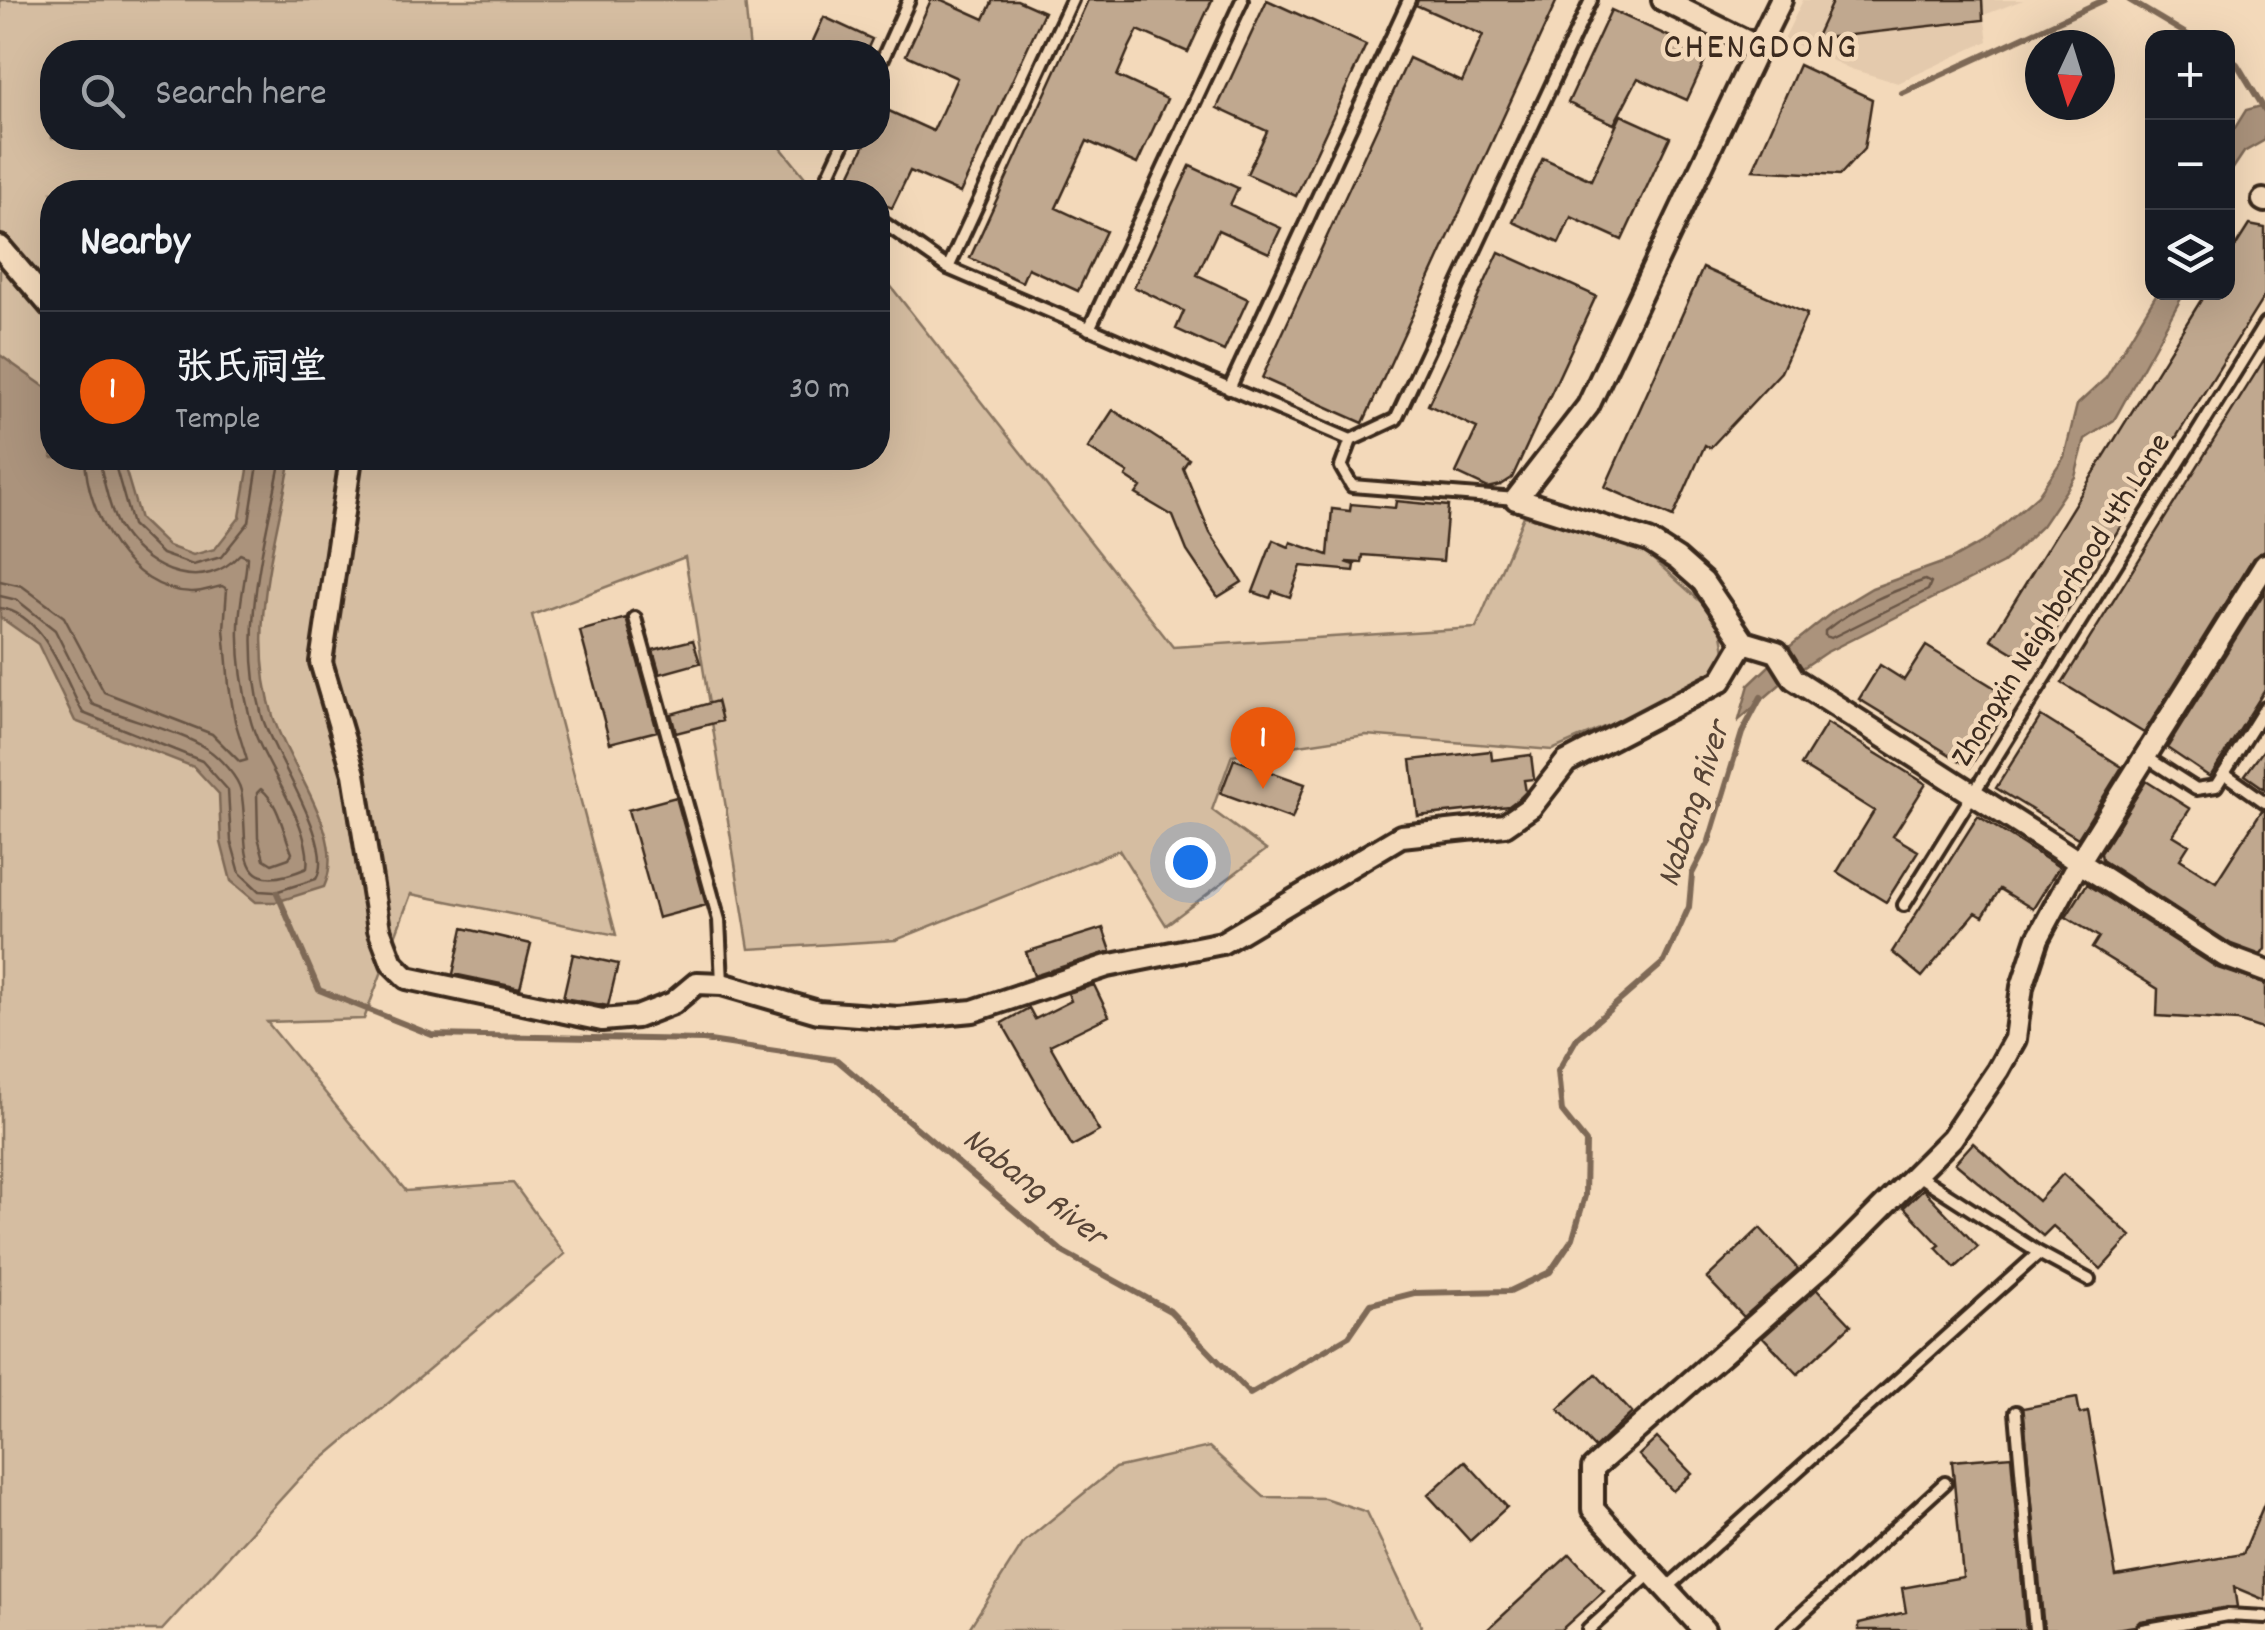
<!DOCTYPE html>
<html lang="en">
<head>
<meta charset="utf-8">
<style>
	body { margin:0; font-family:Dekko,"LXGW WenKai TC",sans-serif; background:#20242c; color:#f1f3f6 }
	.controls { position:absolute; right:30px; top:30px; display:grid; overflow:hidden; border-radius:20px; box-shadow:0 10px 40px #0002 }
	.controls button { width:90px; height:90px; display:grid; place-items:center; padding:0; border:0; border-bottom:2px solid #363941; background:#171b24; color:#f1f3f6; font:50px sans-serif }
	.compass { position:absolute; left:2025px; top:30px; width:90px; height:90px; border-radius:50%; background:#171b24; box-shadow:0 10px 40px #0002; rotate:184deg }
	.you { position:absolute; left:1190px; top:862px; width:35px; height:35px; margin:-25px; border:8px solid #fff; border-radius:50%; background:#1a73e8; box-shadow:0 0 0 15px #1a73e833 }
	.badge { display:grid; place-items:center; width:65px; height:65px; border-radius:50%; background:#ea580c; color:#fff; font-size:32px; font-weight:700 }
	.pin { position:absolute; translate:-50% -82px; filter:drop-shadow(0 2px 5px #0008) }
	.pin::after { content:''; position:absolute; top:52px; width:35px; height:30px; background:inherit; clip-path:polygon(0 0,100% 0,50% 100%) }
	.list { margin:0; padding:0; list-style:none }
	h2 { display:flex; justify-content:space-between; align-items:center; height:130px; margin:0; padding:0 40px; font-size:42px }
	h2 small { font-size:32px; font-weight:400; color:#9ea1a6 }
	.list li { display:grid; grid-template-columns:65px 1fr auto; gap:30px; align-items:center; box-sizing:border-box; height:160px; padding:0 40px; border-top:2px solid #363941 }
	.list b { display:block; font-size:38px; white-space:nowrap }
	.list p { margin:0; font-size:32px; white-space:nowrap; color:#9ea1a6 }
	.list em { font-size:32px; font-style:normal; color:#9ea1a6 }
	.icon { flex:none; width:55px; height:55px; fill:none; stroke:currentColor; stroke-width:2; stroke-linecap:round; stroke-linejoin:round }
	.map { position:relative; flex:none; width:2265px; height:1630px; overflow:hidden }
	.search { position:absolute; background:#171b24; box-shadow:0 10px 40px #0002; left:40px; top:40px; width:850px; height:110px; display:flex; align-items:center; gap:25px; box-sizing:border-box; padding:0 35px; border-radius:40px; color:#9ea1a6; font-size:38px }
	.panel { position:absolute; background:#171b24; box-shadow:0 10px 40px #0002; left:40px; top:180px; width:850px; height:290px; border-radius:40px }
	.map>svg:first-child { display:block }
	.built { fill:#e4caad }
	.green { fill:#d5bda1; stroke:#887460; stroke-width:2.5 }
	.water { fill:#ab937c; stroke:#7e6956; stroke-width:2.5 }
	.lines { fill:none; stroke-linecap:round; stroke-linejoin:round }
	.shore { stroke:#685444; stroke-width:2.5 }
	.stream { stroke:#7e6956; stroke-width:6 }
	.building { fill:#c0a88f; stroke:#3b2a1e; stroke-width:2.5 }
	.lane-casing { stroke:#3b2a1e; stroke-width:18 }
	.street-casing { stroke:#3b2a1e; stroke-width:28 }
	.lane { stroke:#f3d9ba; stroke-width:10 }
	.street { stroke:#f3d9ba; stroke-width:20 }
	.labels { text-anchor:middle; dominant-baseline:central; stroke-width:9; stroke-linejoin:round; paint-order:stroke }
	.street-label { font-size:32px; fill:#3b2a1e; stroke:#f3d9ba }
	.water-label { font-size:35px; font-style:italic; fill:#574436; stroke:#f3d9ba }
	.quarter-label { font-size:38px; letter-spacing:2.5px; fill:#3b2a1e; stroke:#f3d9ba }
</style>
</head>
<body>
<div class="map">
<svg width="2265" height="1630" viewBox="0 0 2265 1630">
	<rect width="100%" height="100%" fill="#f3d9ba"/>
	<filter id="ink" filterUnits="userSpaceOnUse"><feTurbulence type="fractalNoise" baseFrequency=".01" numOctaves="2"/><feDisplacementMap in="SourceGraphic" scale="20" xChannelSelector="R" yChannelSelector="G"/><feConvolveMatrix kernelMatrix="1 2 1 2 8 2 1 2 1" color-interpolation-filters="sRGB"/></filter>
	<g filter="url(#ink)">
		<path class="built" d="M1803,0H2023L1984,15L1988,41L1898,83L1851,69L1784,39Z"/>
		<path class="green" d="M0,0H745L750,52H52V138H773L817,192H52V458H878V270L1173,647L1476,628L1524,516L1635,543L1719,618L1729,672L1552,750L1366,735L1232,755L1212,810L1266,850L1166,925L1119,850L896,940L749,949L685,557L532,615L616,935L411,894L364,1019L267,1022L406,1191L513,1183L565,1254L300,1478L162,1630H0Z
			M1209,1447L1264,1497L1324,1498L1367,1512L1423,1630H968L1024,1542L1115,1468Z"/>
		<path class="water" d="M2265,105V140L2244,152L2228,176V139L2246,110Z
			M2157,293H2184L2114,420L2085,439L2075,477L2042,526L2003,563L1825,653L1785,680L1739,720L1749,685L1788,648L1835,610L1872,588L1950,560L1986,540L2038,495L2064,457L2077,405L2106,378Z
			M0,355L52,392V458H122L140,519L168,546L193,555L215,549L240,517L250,458H291C276,542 246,630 273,716C288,767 348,834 324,887L276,902H256L231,881L221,842L219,794L194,767L75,721L38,644L0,617Z"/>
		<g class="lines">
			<path class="shore" d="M113,458L132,525L162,554L193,565L221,557L249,522L259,458
				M1925,580L1931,583L1928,590L1831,638L1825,636V631C1856,606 1888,593 1925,580Z
				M0,581L22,586L64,617L104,692L212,734L240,762L247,760L235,721L229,686L224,629L227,589L222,586C212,588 202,592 192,592C128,591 87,514 85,458
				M0,596L17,600L55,630L92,704C123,718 183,732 207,749C219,757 238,777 241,791C251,839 228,902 307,868C313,824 261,763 250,718C243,690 238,655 239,626C239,603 246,580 247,557L240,554C204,594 150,572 122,532C112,519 101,474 100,458
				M0,608C45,614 64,679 83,713L202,761L228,790L231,841L240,873L259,891L275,892L316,879C337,845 272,754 262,716C238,628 265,544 281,458
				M261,789C279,803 283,832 292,853L289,858L272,864L264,859L258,837L257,793Z"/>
			<path class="stream" d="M2129,0L2193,38
				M2228,58L2237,64L2265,110
				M1902,93L2104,0
				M277,893L319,990L432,1035L703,1040L837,1060L1063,1252L1170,1311L1250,1394L1349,1336L1371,1304L1414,1293L1510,1291L1550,1272L1573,1238L1585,1196L1586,1142L1562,1112L1558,1071L1577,1038L1664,962L1689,907L1692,874L1709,841L1742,733L1761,697"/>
		</g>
		<path class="building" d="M931,0H942L984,19L993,0H1017L1044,12L960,193L910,171L892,208L878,202V192H857L845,186L868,138H878V106L933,131L940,116L957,78L906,55Z
			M1088,0H1212L1188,52L1138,30L1129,48L1117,76L1167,99L1137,164L1087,141L1056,208L1106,231L1078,291L1028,268L1022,282L970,258Z
			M1267,0L1366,45L1296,196L1247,174L1267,131L1217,108Z
			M1418,0H1557L1363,423L1262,378L1409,58L1462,82L1483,35L1416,5Z
			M1833,0H1982L1983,20L1815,39Z
			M1611,10L1708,54L1687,100L1638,78L1614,124L1568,103Z
			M824,17L872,39L866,52H808Z
			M1799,65L1872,99L1864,149L1840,175L1753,170Z
			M1621,115L1670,137L1622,240L1571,217L1559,243L1513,222L1543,158L1591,180Z
			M1190,166L1238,188L1230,205L1281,228L1269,253L1218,230L1197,275L1248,299L1224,351L1176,329L1184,311L1134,287Z
			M2249,225L2265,228V295L2034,665L1991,639L2206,292H2228V258Z
			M1499,252L1596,296L1512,478L1501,485L1488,488L1456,473L1477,428L1428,405Z
			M1703,268L1807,314L1781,372L1710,448L1705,445L1673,517L1605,487Z
			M2265,358V551L2253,558L2144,733L2062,683Z
			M1113,410L1189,459L1183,468L1210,533L1242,582L1218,597L1187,551L1173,516L1136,494L1141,487L1126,477L1128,473L1088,448Z
			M1396,501L1448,506L1443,561L1363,555L1362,563L1346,562L1355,565L1354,571L1301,566L1290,597L1273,591L1270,598L1253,592L1273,540L1289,547L1291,542L1328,555L1332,509L1350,511L1351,504L1395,508Z
			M2265,591V690L2210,777L2167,748Z
			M626,618L657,731L610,743L580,631Z
			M693,640L700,663L660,674L653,650Z
			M1926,646L2013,699L1970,767L1859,699L1880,665L1904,680Z
			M717,701L722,721L676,733L671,714Z
			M2041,716L2122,767L2078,838L1996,788Z
			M1827,723L1926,784L1893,836L1918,851L1886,902L1837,872L1874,811L1801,765Z
			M2265,748V789L2245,775Z
			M1491,751L1492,760L1531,755L1534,779L1524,780L1526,792L1521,797L1509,806L1418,816L1411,760Z
			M1234,759L1305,784L1292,819L1221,793Z
			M2146,781L2190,809L2173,835L2189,845L2180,859L2216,882L2262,810L2265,811V949L2261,955L2231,944L2102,860L2101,853Z
			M676,797L706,905L658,918L628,810Z
			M1978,816L2059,867L2033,909L2000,889L1983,916L1976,912L1922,977L1892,952Z
			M2087,884L2218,968L2265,984V1030L2238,1021L2157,1016L2158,989L2092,948L2099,937L2066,917Z
			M463,928L531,944L520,988L453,974Z
			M1103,928L1111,951L1034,976L1026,952Z
			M573,954L618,964L608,1006L563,998Z
			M1094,985L1109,1016L1050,1045L1099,1131L1072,1146L1002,1023L1029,1008L1035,1019L1071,1001L1068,993Z
			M1973,1143L2038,1201L2063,1174L2131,1236L2101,1269L2053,1226L2043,1236L1955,1163Z
			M1923,1189L1978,1247L1955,1268L1936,1248L1940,1245L1904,1207Z
			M1760,1228L1798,1269L1744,1317L1707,1278Z
			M1817,1289L1851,1325L1798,1374L1763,1337Z
			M1596,1374L1632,1413L1595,1448L1558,1409Z
			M2077,1398L2080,1414L2088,1412L2116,1576L2243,1554L2265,1502V1600L2234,1587L2237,1607L2140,1621L2135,1626L2109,1630H2044L2023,1408Z
			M1657,1438L1692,1474L1673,1491L1639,1455Z
			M2011,1456L2026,1630H1859V1623L1906,1612L1902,1588L1963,1577L1952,1461Z
			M1465,1461L1507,1507L1470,1541L1428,1495Z
			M1570,1554L1604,1591L1561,1630H1487Z"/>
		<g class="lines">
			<g class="lane-casing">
				<path id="lane" d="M878,69L909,0
					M839,192L825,183L846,138
					M878,219L948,268L1351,440
					M948,268L1072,0
					M1089,329L1242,0
					M1229,389L1409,0
					M1516,499L1352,486L1341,467L1351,440L1396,419L1591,0
					M635,618L719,920L722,983
					M2146,757L2196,789L2216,786L2265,708
					M2224,773L2265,802
					M1904,905L2265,324
					M1916,1174L2039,1253L2089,1280
					M2016,1412L2035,1630
					M1667,1588L2039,1253
					M1588,1630L1651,1573
					M1784,1630L1945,1483
					M2142,1630L2227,1615L2265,1617"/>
			</g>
			<g class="street-casing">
				<path id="street" d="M1663,0L1758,47L1781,0
					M1758,47L1588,406L1516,499L1649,541L1677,559L1703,582L1744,642L1777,652L1794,679L2225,956L2265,971
					M2263,200L2265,201
					M0,247L52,308
					M351,458L321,662L354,774L379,929L392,963L407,978L602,1020L637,1017L673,1003L697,983L722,984L818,1012L898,1018L973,1011L1107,966L1222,943L1401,836L1505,825L1531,807L1566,762L1721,681L1744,642
					M1704,1630L1593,1509V1468L1838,1252L1952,1138L1998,1070L2015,1039L2022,987L2038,938L2079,862L2265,565"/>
			</g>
			<use href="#lane" class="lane"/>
			<use href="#street" class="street"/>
		</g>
	</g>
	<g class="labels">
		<g class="street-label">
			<text transform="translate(2063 601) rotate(-58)">Zhongxin Neighborhood 4th Lane</text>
		</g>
		<g class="water-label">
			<text transform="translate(1696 805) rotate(-72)">Nabang River</text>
			<text transform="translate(1033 1189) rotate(38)">Nabang River</text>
		</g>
		<g class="quarter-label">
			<text x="1761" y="49">CHENGDONG</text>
		</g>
	</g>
</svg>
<div class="controls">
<button>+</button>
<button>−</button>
<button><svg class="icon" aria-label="layers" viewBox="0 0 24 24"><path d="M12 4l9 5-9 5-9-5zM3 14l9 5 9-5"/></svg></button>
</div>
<svg class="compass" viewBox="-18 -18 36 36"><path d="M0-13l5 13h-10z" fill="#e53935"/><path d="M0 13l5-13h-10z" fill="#9ea1a6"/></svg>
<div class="you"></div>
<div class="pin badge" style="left:1263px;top:789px">1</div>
<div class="search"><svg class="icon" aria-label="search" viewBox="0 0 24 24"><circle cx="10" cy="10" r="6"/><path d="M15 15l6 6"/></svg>Search here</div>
<section class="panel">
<h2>Nearby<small></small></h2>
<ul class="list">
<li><span class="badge">1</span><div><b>张氏祠堂</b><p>Temple</p></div><em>30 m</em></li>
</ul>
</section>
</div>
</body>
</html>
